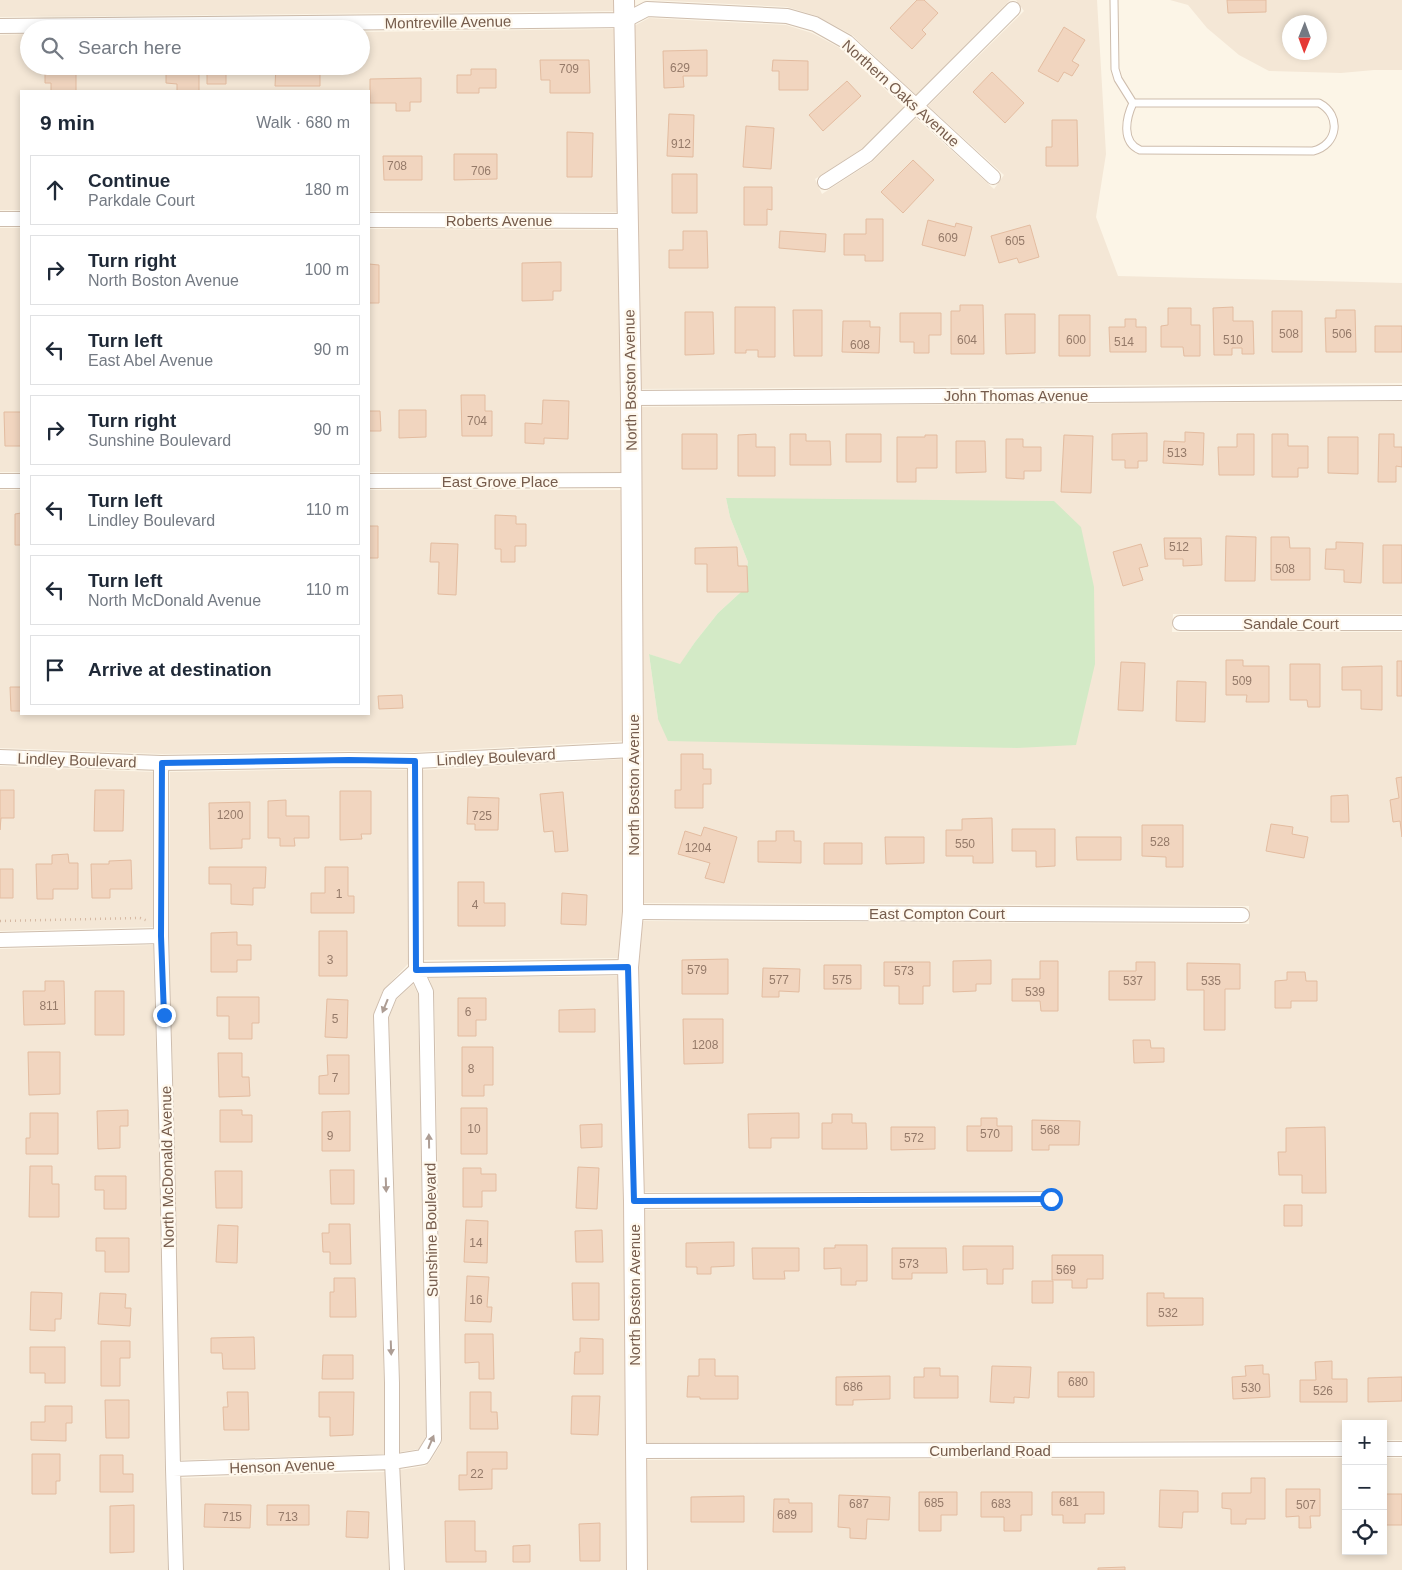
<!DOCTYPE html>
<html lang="en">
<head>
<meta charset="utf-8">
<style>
	body { margin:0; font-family:Arial,sans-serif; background:#f6f6f7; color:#1f2937 }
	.controls { position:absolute; right:15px; bottom:15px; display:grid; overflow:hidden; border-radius:0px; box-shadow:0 2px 8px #0003 }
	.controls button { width:45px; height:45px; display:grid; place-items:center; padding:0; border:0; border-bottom:1px solid #e0e1e3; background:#fff; color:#1f2937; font:25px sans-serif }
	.compass { position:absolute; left:1282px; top:15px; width:45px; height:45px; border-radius:50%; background:#fff; box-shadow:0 2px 8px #0003; rotate:181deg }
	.stop { position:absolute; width:15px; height:15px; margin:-11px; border:4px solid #1a73e8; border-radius:50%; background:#fff }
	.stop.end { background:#1a73e8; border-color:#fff; box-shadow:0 1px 5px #0008 }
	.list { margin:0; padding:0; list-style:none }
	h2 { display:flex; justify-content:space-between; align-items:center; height:65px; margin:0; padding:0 20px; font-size:21px }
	h2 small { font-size:16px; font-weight:400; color:#747a83 }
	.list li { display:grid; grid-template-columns:32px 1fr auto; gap:15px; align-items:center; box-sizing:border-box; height:70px; margin:0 10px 10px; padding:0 10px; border:1px solid #e0e1e3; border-radius:0px }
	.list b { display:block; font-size:19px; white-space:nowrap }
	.list p { margin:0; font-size:16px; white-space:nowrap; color:#747a83 }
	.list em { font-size:16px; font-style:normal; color:#747a83 }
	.icon { flex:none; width:28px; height:28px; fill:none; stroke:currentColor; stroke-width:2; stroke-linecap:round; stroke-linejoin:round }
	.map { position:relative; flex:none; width:1402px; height:1570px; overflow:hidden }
	.search { position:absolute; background:#fff; box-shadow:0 2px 8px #0003; left:20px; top:20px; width:350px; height:55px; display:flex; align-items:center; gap:12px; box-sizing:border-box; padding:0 18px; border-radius:28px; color:#747a83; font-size:19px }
	.panel { position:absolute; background:#fff; box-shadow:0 2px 8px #0003; left:20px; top:90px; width:350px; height:625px; border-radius:0px }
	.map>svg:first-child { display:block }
	.residential { fill:#f4e7d6; fill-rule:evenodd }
	.green { fill:#d3eac6 }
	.building { fill:#f1d5bf; stroke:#e3bca0 }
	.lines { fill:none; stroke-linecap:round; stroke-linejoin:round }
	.lane-casing { stroke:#cebdad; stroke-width:9 }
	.street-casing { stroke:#cebdad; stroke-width:16 }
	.secondary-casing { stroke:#d3bfae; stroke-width:22 }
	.path { stroke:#d6b8a2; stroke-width:2.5; stroke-dasharray:1 4; stroke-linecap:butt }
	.lane { stroke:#fff; stroke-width:7 }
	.street { stroke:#fff; stroke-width:14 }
	.secondary { stroke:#fff; stroke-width:20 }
	.oneway { fill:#ad9d94 }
	.route { stroke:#1a73e8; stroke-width:6 }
	.labels { text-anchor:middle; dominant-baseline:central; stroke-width:4.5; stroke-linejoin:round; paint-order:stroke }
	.number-label { font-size:12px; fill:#957a69 }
	.street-label { font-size:15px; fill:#765c4c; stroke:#fff9ee }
</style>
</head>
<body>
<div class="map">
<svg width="1402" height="1570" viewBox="0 0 1402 1570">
	<rect width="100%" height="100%" fill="#fcf5e7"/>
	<path class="residential" d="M0,0H616L617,11L0,17Z
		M650,0H1010L916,95L852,35L817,16L787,7Z
		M1016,0H1097L1106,154L1096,217L1118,276L1402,283V383L639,389L634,26L649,18L786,25L812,33L842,49L904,107L863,148L815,179L822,194L872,162L916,118L994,189L1004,175L928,106L1024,11Z
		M1170,0H1402V70H1374L1341,73L1269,71L1239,55L1207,28L1188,5ZM1290,22H1320V52H1290Z
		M618,29L620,212L369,211V91H21V210H0V35L29,34V66H361V32Z
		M0,228H21V472H0Z
		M369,229L621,230L623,472H369Z
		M1402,401V614H1173L1172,632H1402V1440H1383V1424H1346V1440L643,1443L642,1210L1059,1208V1191L641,1192L636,967L640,921L1249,924V906L641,903L639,407ZM726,498L1017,748L658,719L649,654L680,665L695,642L718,613L742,591L748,562L730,517Z
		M0,490H21V714H369V490H623L625,741L415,752L349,751L162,754L0,748Z
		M625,759V911L621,958L424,960L423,770Z
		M0,766L154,772L153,927L0,931Z
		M349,769L407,770L408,964L383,990L373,1016L384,1383V1454L180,1460L175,1151L169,936L170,772Z
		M153,945L159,1152L165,1478L168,1570H0V949Z
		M620,976L626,1201L629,1570H405L400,1470L425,1466L430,1462L441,1444L442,1439L435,1025L434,992L429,978Z
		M413,984L418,994L426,1436L419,1449L400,1452V1382L389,1018L396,1000Z
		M1346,1458V1551H1383V1458H1402V1570H645L643,1460Z
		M385,1472L389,1570H184L181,1478Z"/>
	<path class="green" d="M726,498L1054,501L1081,527L1094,587L1095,664L1076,745L1017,748L668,741L658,719L649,654L680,664L695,642L718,613L742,591L748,562L730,517Z"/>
	<path class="building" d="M917,0H924L938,13L922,30L926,34L912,49L890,28Z
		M1227,0H1266V12L1228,13Z
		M1064,27L1085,40L1072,61L1079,65L1072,76L1064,72L1058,82L1038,71Z
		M707,50V76H683L684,87L664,88L663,51Z
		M540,60H589L590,93H550V80H541Z
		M773,60L808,61V90H779V71H772Z
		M45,66H76V91H51V83H45Z
		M166,66H199V91H177V84L166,83Z
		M207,66H226V84H207Z
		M276,66H320V86H275Z
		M471,69H496V88H479V93H457V75H471Z
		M992,72L1024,103L1005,123L973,92Z
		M421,78V102H410V111H396V103H370V79Z
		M847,81L861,96L823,131L809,115Z
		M669,114L694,115L693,157L667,156Z
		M1052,120H1077L1078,166H1046V147H1052Z
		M746,126L774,128L771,169L743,167Z
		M567,132L593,133L592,177H567Z
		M454,154H497V179L454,180Z
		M383,156H422V180H384Z
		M913,160L934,180L903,213L881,192Z
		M672,174H697V213H672Z
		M744,187H772V210L767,209V225H744Z
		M866,219H883V261H865V255H844V234H866Z
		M928,220L955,227L956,223L972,227L965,256L922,245Z
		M1030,225L1039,257L1019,263L1017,258L999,263L991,236Z
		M683,231H707L708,268H669V250H683Z
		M780,231L826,234L825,252L779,248Z
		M561,262V291H553V300L522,301V263Z
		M369,264L379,265V303H369Z
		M960,305H983L984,354H951V311H960Z
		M735,307H775V357H758V350H746V353H735Z
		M1233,307V321H1253L1254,354H1242V348H1232V355H1214L1213,308Z
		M1168,308H1191V325H1200V356H1184L1183,347H1161V326L1168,325Z
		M793,310H822V356H794Z
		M1336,310H1355L1356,352H1326L1325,318H1336Z
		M1272,311H1302V352H1272Z
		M685,312H713L714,354L685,355Z
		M900,313H941V335H929V353H914V342H900Z
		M1005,314H1035V353L1006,354Z
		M1059,315H1090V356H1059Z
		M1125,319H1136V327H1146V352H1110L1109,327H1125Z
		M843,321H870V327H880L879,353L842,352Z
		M1375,326H1402V352H1375Z
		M461,395H485V411H492V436H462Z
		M543,400L569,401L568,439L544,438V444L525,443V423L542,424Z
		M399,410H426V437L399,438Z
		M369,411H380L381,431H369Z
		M4,412H21V446H5Z
		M1185,432L1204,433L1203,465L1163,463L1164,441L1185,442Z
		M1147,433V461H1138V468H1125V460H1112V434Z
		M682,434H717V469H682Z
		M756,434V447H775V476H738V435Z
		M790,434H806V441H830L831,465H790Z
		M846,434H881V462H846Z
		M1237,434H1254V475H1219L1218,447H1237Z
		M1272,434H1288V446H1308V468H1298V477H1272Z
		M1379,434H1394V447H1402V467L1396,466V482H1378Z
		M925,435H937V468H916V482H897V437H925Z
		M1064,435L1093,436L1091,493L1061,492Z
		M1328,437H1358V474L1328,473Z
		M1006,439H1023V447H1041V471H1024V479L1006,478Z
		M956,441H985L986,472L956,473Z
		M21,513V545H15V514Z
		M495,515L516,516V524H526V546H515V562H501V549H495Z
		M369,526H378V558H369Z
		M1226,536L1256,537L1255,581H1225Z
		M1271,537H1289L1290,548H1310V580H1271Z
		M1164,538H1201L1202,565L1183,566V559H1165Z
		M1336,542L1363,543L1361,583L1344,582V570L1325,569L1326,549H1336Z
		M431,543L458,544L456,595L438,594L439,562H430Z
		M1141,544L1148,566L1139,568L1143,580L1123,586L1113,552Z
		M1383,545H1402V583H1383Z
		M737,547L738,566H747L748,592H707V564H695V548Z
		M1226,660H1243V666H1269V702H1246L1247,695H1226Z
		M1397,661H1402V696H1397Z
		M1121,662L1145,663L1143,711L1118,710Z
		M1290,664H1320V707H1308L1307,700H1290Z
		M1382,666V710L1361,709V690H1342V667Z
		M1177,681L1206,682L1205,722L1176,721Z
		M10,687H21V711H11Z
		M402,695L403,708L379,709L378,696Z
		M681,754H703V769H711V784H703V808H675V790H681Z
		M1402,777V837L1400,821L1393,822L1390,800L1399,798L1396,778Z
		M0,790H14V818H1L0,830Z
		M95,790H124L123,831H94Z
		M340,791H371V834H361L362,839L340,840Z
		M563,792L568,851L555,852L553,831L544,832L540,794Z
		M1348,795L1349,822H1331V796Z
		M468,797L499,798L498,830H475V824H467Z
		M286,800V816H309V838H294L295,846H280V838H268V801Z
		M250,802V839H242V848L210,849L209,803Z
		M992,818L993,863H973V856H946V830H962V819Z
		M1271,824L1293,827L1292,834L1308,837L1304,858L1266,851Z
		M1142,825H1183V867H1166V857L1142,856Z
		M704,827L737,837L724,883L705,878L710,863L678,854L685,831L701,836Z
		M1012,829H1055V866L1036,867V851H1012Z
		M776,831H794V841H801V863L758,862V841H776Z
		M885,837H924V863L886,864Z
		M1076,837H1121V860H1077Z
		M824,843H862V864H824Z
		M68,854L69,863H78V889H53V899H37L36,864H52V855Z
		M131,860L132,889H110V898H92L91,864H109V861Z
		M209,867H266L265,888H253V905L231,904V884H209Z
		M325,867H348V896H354V913H311V893H325Z
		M0,869H13V898H0Z
		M458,882H484V903H505V926H458Z
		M562,893L587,895L586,925L561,924Z
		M319,931H347V976H319Z
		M237,932V945H251V960H237V972H211V933Z
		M728,959V994H682V960Z
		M991,960V984H976V991L953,992V961Z
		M1040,961H1058V1011H1041L1040,1001H1012V979H1040Z
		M884,962H930V986H923V1004H899V986H884Z
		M1136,962H1155V1000H1109V971H1136Z
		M1187,963L1240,964V989H1225V1030H1204V990H1187Z
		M824,965H861V989H824Z
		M763,968L800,969L799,992L779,991V997H762Z
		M1287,972H1305L1306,981H1317V1001H1291V1008H1275V981L1287,980Z
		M45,981H64L65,1024L24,1025L23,991H45Z
		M95,991H124V1035H95Z
		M217,997H259V1023H252V1039H229V1016H217Z
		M458,998H486V1020H476V1036H458Z
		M327,999L348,1000L347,1038L325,1037Z
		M595,1009V1032H559V1010Z
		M683,1019H723V1063L684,1064Z
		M1133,1040H1150L1151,1048H1164V1062L1134,1063Z
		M462,1047H493V1085H484V1096H462Z
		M28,1052H60V1094L29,1095Z
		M218,1053H242V1077H249L250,1096L219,1097Z
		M327,1055H349V1094H319V1076L328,1075Z
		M461,1108H487V1154H461Z
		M128,1110V1126H120V1148L98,1149L97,1111Z
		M220,1110H242V1115H252V1142H220Z
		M350,1111V1151H322V1112Z
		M30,1113H58V1154H26V1138H30Z
		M799,1113V1138H771V1148H749L748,1114Z
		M832,1114H852V1123H866L867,1149H822V1123H832Z
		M981,1118H997V1126H1012V1151H967V1126H981Z
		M1032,1120L1080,1121L1079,1145H1049V1150H1032Z
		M602,1124V1147L581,1148L580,1125Z
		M891,1127H935V1149L891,1150Z
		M1325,1127L1326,1193H1302V1175H1279L1278,1152H1286V1128Z
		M30,1166H52V1184H59V1217H29Z
		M578,1167L599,1168L597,1209L576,1208Z
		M463,1168H481V1174H496V1191H482V1207H463Z
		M330,1170H354V1204H331Z
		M215,1171H242V1208H216Z
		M95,1176H126V1209H104V1190H95Z
		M1284,1205H1302V1226H1284Z
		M466,1220L488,1221L487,1263L464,1262Z
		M329,1224H350L351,1264H330V1252H323L322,1233H329Z
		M218,1225L238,1226L237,1263L216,1262Z
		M602,1230L603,1262H576L575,1231Z
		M96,1238H129V1272H105V1251H96Z
		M734,1242V1266L711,1267V1274H697V1267H686V1243Z
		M835,1245H867V1281H856V1285H841V1268L824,1269V1248H835Z
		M963,1246H1013V1269H1003V1284H987V1269L963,1270Z
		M752,1248H799V1271H784L785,1279H753Z
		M892,1248H946L947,1273H912V1279H892Z
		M1052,1255H1103V1279H1087V1288H1072V1280H1052Z
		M467,1276L489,1277L487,1307H492L491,1322L465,1321Z
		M334,1278H355L356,1317H330V1292H334Z
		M1032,1281H1053V1303H1032Z
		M572,1283H599V1320H573Z
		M31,1292L62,1293L61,1319H55V1331L30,1330Z
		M100,1293L126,1294L125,1308H131L130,1326L98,1324Z
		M1147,1293H1164V1298H1203V1325L1147,1326Z
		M465,1334H493L494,1379H479V1362L465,1363Z
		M254,1337L255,1369H223L222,1353H211V1338Z
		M580,1338L603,1339V1374H574L575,1352H580Z
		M101,1341H130V1358H120V1386H101Z
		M30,1347H65V1383H45V1373H30Z
		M323,1355H353V1379H322Z
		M699,1359H715V1376H738V1399H700V1397H687L688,1376H699Z
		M1332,1361V1379H1347V1402H1300V1380H1316L1315,1362Z
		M1263,1365V1374H1269L1270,1397L1233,1399L1232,1377L1246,1376L1245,1366Z
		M992,1366L1031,1367L1029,1398L1014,1397V1403L990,1402Z
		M924,1368H940V1376H958V1398H914V1377H924Z
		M1058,1372H1094V1397H1058Z
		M890,1376V1399L853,1400V1405H836V1377Z
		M1402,1377V1401L1368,1402V1378Z
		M227,1392H248L249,1430H224L223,1407H228Z
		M319,1392H354L353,1435L330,1436V1417H319Z
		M470,1392H491V1412H497L498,1429H470Z
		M572,1396H600L598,1435L571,1434Z
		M105,1400H129V1438H106Z
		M45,1406H72V1423H66V1441L31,1440V1422H45Z
		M467,1452H507V1469H492V1489L459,1490V1475H467Z
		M32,1454H60V1481H56V1494H32Z
		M100,1455H123V1474H133V1492H100Z
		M1251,1478H1265V1519H1246V1524H1231V1509L1222,1508V1493H1251Z
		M1286,1489H1320V1516H1310L1311,1528H1299V1516L1286,1517Z
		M1160,1490L1198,1491V1512H1183L1182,1528L1159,1527Z
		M919,1492H957V1515H941V1531H919Z
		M981,1492H1032V1515H1021V1531H1004V1517H981Z
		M1052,1492H1104V1514H1085V1523H1063V1515H1052Z
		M1383,1494H1402V1525H1383Z
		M839,1495L890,1497L889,1520L867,1519L866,1539L850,1538V1528L838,1527Z
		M744,1496V1522H691V1497Z
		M774,1499H789V1503H812V1532H773Z
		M205,1504L251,1505L250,1528L204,1527Z
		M134,1505V1552L110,1553V1506Z
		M267,1505H309V1525H267Z
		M347,1511L369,1512L368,1538L346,1537Z
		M445,1521H475V1551H486V1562H446Z
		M600,1523V1561H580L579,1524Z
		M530,1545V1562H513V1546Z
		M1125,1567V1570H1098V1568Z"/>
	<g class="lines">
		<g class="lane-casing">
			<path id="lane" d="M1114,0L1115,69L1118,79L1133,103
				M1133,103H1319C1342,115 1338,145 1313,151L1140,150C1121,142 1126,118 1133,103Z"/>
		</g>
		<g class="street-casing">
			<path id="street" d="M0,26L626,20L647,9L787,16L815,24L847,42L993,177
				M825,182L867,155L1013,9
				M0,219H21
				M369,220L628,221
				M631,398L1402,393
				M0,481H21
				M369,481L631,480
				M1180,623H1402
				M0,757L161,763L349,760L415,761L633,750
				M161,763V936L167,1151L173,1469L176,1570
				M633,912L1242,915
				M0,940L161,936
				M416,970L628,967
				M634,1201L1051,1199
				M1383,1449H1402
				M635,1451L1346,1449
				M173,1469L392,1462L423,1457L434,1439L426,992L416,970L415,761
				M397,1570L392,1462V1383L381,1016L390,994L416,970"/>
		</g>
		<g class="secondary-casing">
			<path id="secondary" d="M624,0L631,398L633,750V912L628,967L634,1201L637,1570"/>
		</g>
		<path class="path" d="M0,921L140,918L148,921"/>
		<use href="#lane" class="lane"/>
		<use href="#street" class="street"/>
		<use href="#secondary" class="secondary"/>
	</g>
	<defs><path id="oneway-solid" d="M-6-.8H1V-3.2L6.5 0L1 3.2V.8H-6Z" transform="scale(1.25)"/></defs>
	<g class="oneway">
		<use href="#oneway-solid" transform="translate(385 1006) rotate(112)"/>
		<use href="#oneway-solid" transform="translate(429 1141) rotate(-91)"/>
		<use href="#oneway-solid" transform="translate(386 1185) rotate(88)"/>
		<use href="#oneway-solid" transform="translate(391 1348) rotate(88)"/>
		<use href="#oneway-solid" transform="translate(431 1442) rotate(-67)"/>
	</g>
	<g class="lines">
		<path class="route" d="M164,1015L161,936L162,763L349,760L415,761L416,970L628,967L634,1201L1051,1199"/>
	</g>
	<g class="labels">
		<g class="number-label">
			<text x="680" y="68">629</text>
			<text x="569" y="69">709</text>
			<text x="681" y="144">912</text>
			<text x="397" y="166">708</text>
			<text x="481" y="171">706</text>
			<text x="948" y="238">609</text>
			<text x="1015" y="241">605</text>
			<text x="1289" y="334">508</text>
			<text x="1342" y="334">506</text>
			<text x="967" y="340">604</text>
			<text x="1076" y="340">600</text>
			<text x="1233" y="340">510</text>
			<text x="1124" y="342">514</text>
			<text x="860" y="345">608</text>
			<text x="477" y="421">704</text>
			<text x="1177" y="453">513</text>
			<text x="1179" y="547">512</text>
			<text x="1285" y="569">508</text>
			<text x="1242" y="681">509</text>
			<text x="230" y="815">1200</text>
			<text x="482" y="816">725</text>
			<text x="1160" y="842">528</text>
			<text x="965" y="844">550</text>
			<text x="698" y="848">1204</text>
			<text x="339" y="894">1</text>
			<text x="475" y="905">4</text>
			<text x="330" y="960">3</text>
			<text x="697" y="970">579</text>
			<text x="904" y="971">573</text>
			<text x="779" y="980">577</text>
			<text x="842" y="980">575</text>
			<text x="1133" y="981">537</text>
			<text x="1211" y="981">535</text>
			<text x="1035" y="992">539</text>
			<text x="49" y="1006">811</text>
			<text x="468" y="1012">6</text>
			<text x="335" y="1019">5</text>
			<text x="705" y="1045">1208</text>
			<text x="471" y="1069">8</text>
			<text x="335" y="1078">7</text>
			<text x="474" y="1129">10</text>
			<text x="1050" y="1130">568</text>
			<text x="990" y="1134">570</text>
			<text x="330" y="1136">9</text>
			<text x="914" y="1138">572</text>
			<text x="476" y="1243">14</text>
			<text x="909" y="1264">573</text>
			<text x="1066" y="1270">569</text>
			<text x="476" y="1300">16</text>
			<text x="1168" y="1313">532</text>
			<text x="1078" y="1382">680</text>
			<text x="853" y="1387">686</text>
			<text x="1251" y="1388">530</text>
			<text x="1323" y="1391">526</text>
			<text x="477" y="1474">22</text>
			<text x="1069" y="1502">681</text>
			<text x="934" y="1503">685</text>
			<text x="859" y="1504">687</text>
			<text x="1001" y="1504">683</text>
			<text x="1306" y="1505">507</text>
			<text x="787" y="1515">689</text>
			<text x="232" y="1517">715</text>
			<text x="288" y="1517">713</text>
		</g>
		<g class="street-label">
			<text transform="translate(448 22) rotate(-1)">Montreville Avenue</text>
			<text transform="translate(901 93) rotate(42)">Northern Oaks Avenue</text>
			<text x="499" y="220">Roberts Avenue</text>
			<text transform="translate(630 380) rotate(-91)">North Boston Avenue</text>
			<text x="1016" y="395">John Thomas Avenue</text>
			<text x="500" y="481">East Grove Place</text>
			<text x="1291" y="623">Sandale Court</text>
			<text transform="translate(496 757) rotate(-3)">Lindley Boulevard</text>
			<text transform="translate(77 760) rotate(2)">Lindley Boulevard</text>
			<text transform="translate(633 785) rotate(-90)">North Boston Avenue</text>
			<text x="937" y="913">East Compton Court</text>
			<text transform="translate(167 1167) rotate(-91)">North McDonald Avenue</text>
			<text transform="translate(431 1230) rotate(-91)">Sunshine Boulevard</text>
			<text transform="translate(634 1295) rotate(-90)">North Boston Avenue</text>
			<text x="990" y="1450">Cumberland Road</text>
			<text transform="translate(282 1466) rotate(-2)">Henson Avenue</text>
		</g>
	</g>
</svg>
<div class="controls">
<button>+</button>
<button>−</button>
<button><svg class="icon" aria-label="locate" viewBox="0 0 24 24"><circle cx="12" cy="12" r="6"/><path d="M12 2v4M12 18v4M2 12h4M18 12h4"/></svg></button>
</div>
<svg class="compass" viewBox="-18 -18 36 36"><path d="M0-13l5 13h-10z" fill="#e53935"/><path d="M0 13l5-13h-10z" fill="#747a83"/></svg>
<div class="stop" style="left:1051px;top:1199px"></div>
<div class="stop end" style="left:164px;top:1015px"></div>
<div class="search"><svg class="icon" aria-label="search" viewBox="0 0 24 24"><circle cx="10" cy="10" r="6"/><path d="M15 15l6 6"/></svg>Search here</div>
<section class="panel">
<h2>9 min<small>Walk · 680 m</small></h2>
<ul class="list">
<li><svg class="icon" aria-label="ahead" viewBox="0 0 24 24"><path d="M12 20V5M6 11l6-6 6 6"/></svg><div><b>Continue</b><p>Parkdale Court</p></div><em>180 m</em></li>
<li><svg class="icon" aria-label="right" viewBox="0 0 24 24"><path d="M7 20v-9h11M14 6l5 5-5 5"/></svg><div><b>Turn right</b><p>North Boston Avenue</p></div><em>100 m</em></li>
<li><svg class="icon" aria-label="left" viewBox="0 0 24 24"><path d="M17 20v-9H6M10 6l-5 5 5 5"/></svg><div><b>Turn left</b><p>East Abel Avenue</p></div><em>90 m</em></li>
<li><svg class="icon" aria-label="right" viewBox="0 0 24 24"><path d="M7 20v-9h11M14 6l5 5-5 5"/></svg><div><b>Turn right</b><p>Sunshine Boulevard</p></div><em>90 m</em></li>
<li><svg class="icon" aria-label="left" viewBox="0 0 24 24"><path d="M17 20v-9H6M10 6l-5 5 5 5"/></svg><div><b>Turn left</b><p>Lindley Boulevard</p></div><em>110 m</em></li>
<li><svg class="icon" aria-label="left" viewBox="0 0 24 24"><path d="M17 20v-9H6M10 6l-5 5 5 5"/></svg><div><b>Turn left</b><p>North McDonald Avenue</p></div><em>110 m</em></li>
<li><svg class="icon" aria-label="arrive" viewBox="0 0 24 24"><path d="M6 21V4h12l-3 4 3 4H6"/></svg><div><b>Arrive at destination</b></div></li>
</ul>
</section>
</div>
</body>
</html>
